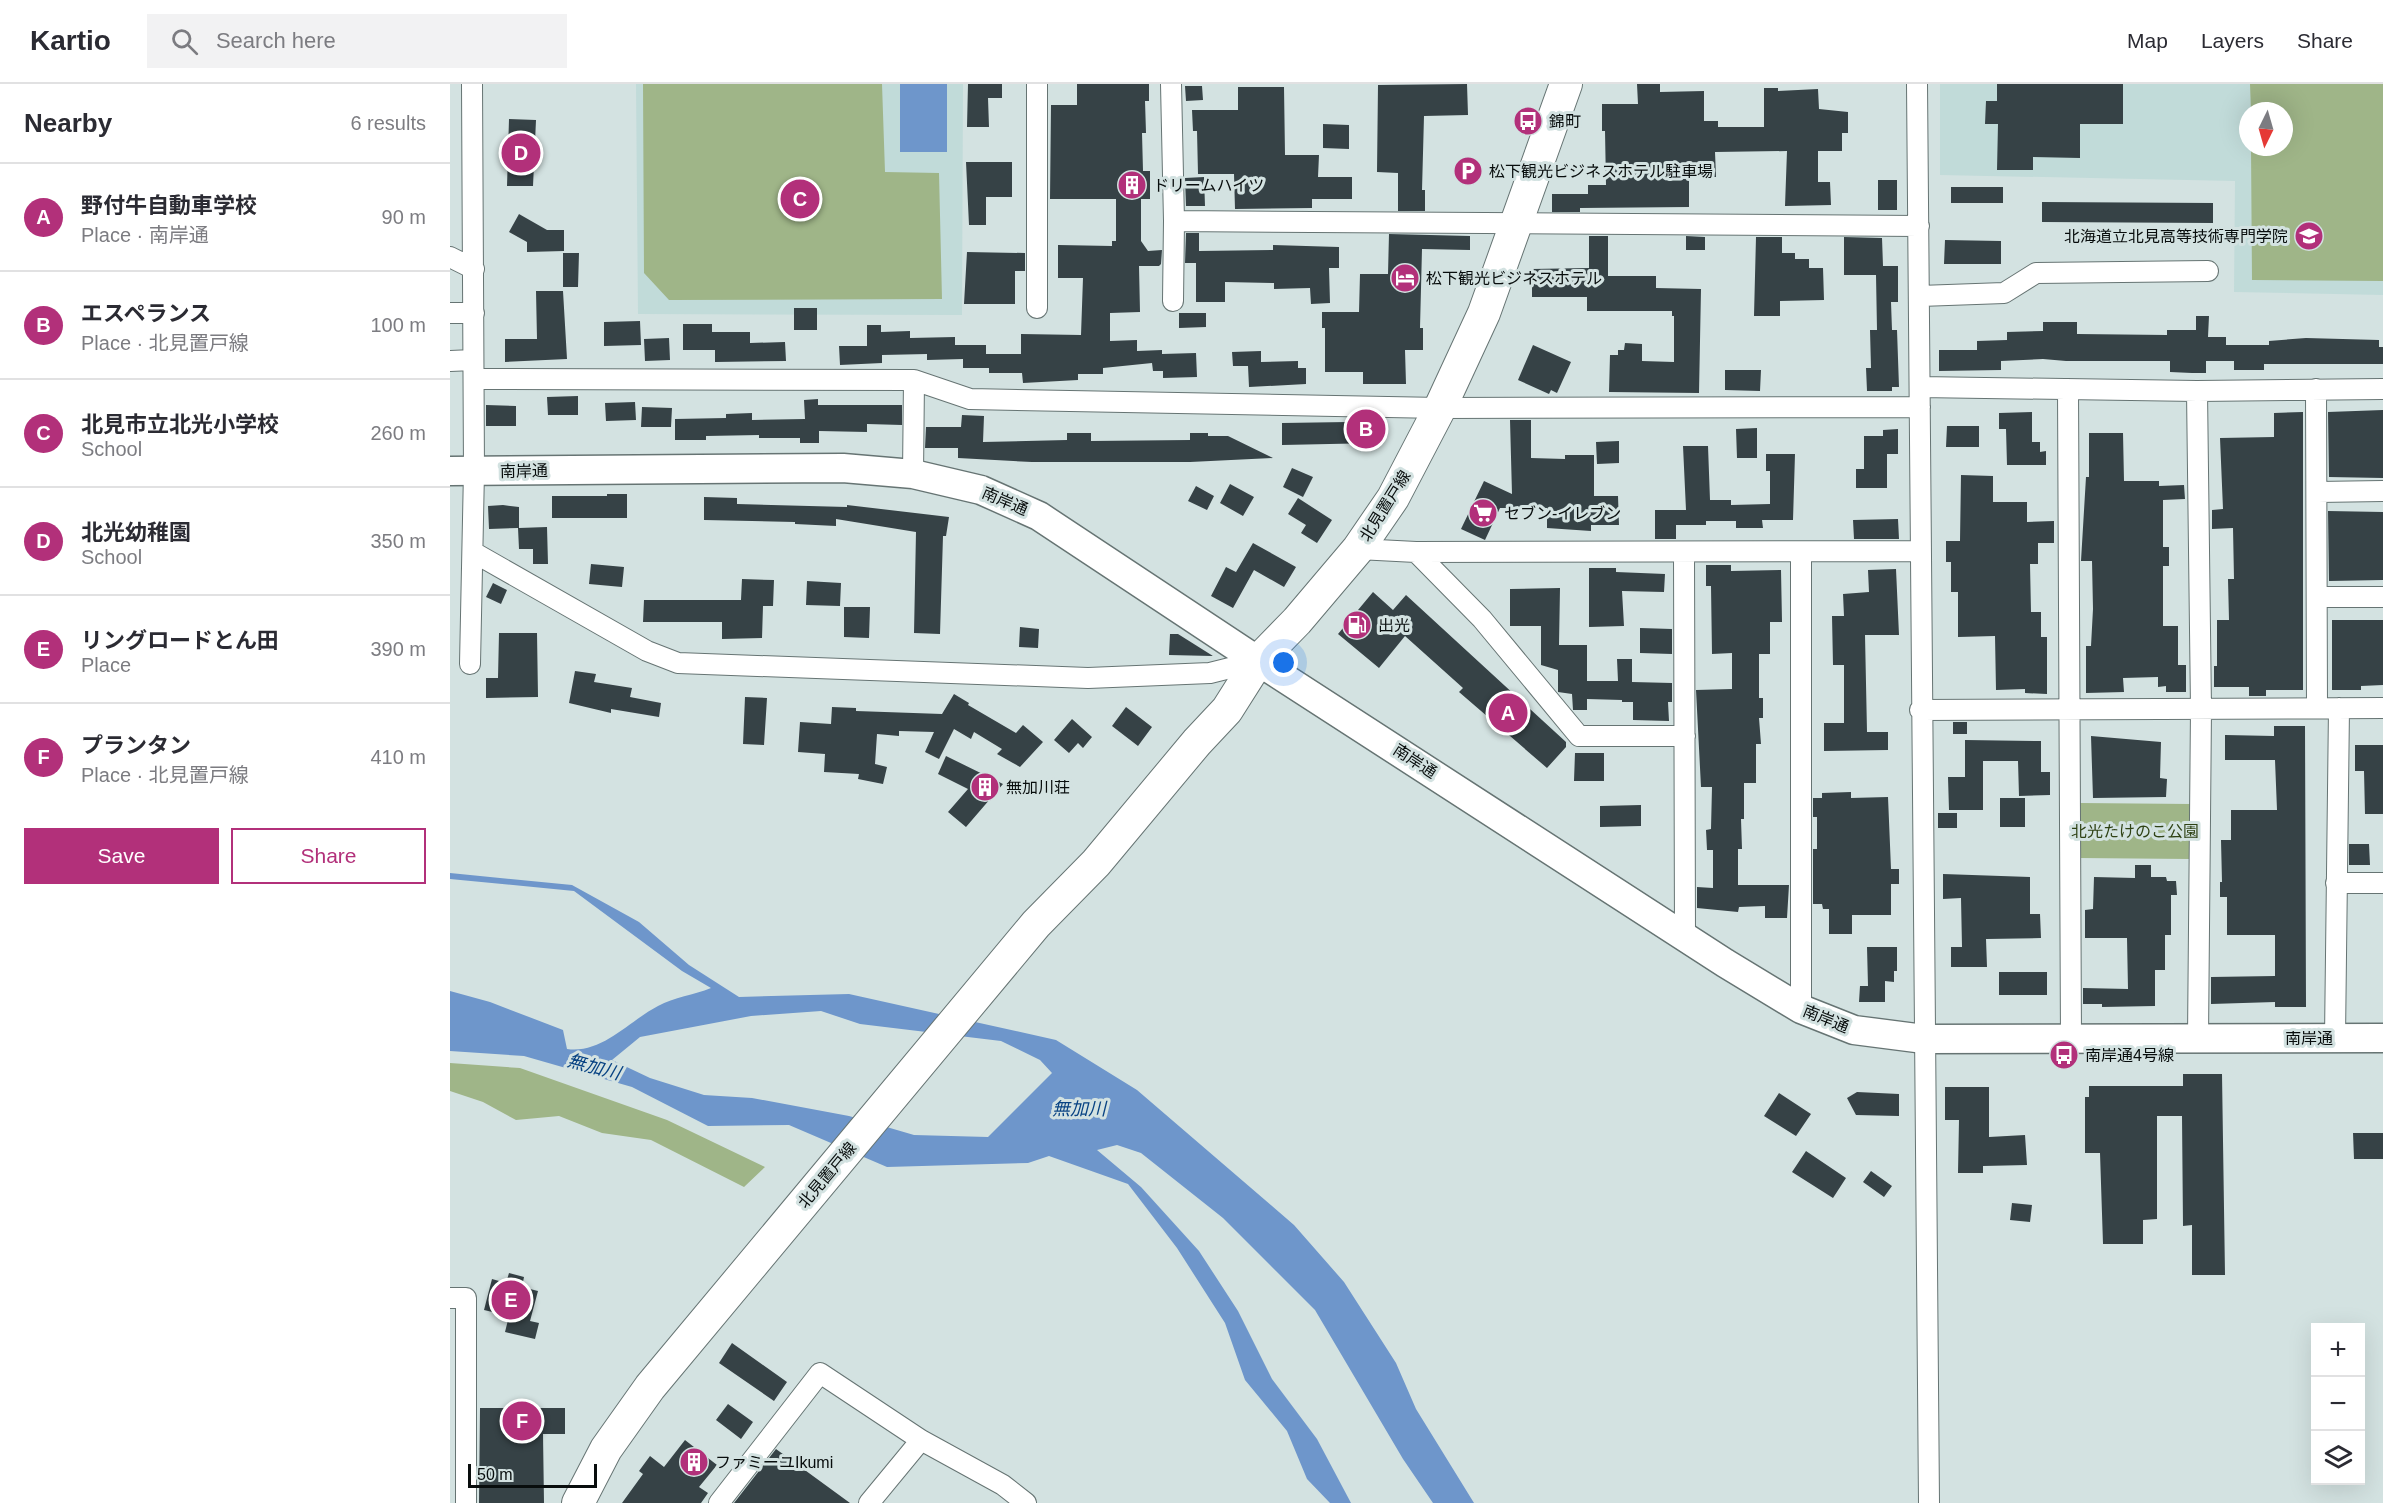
<!DOCTYPE html>
<html lang="en">
<head>
<meta charset="utf-8">
<style>
	body { margin:0; font-family:Arial,"Noto Sans JP",sans-serif; background:#f2f2f3; color:#2b2b33 }
	.controls { position:absolute; right:18px; bottom:18px; display:grid; overflow:hidden; border-radius:0px; box-shadow:0 6px 24px #0002 }
	.controls button { width:54px; height:54px; display:grid; place-items:center; padding:0; border:0; border-bottom:2px solid #e1e1e2; background:#fff; color:#2b2b33; font:30px sans-serif }
	.compass { position:absolute; left:1789px; top:18px; width:54px; height:54px; border-radius:50%; background:#fff; box-shadow:0 6px 24px #0002; rotate:185deg }
	.scale { position:absolute; left:18px; bottom:15px; width:129px; box-sizing:border-box; padding-left:6px; border:3px solid #080d0d; border-top:0; font-size:16px; line-height:21px; white-space:nowrap; color:#080d0d; -webkit-text-stroke:4px #d3e2e1; paint-order:stroke }
	.you { position:absolute; left:834px; top:579px; width:21px; height:21px; margin:-15px; border:4px solid #fff; border-radius:50%; background:#1a73e8; box-shadow:0 0 0 9px #1a73e833 }
	.badge { display:grid; place-items:center; width:39px; height:39px; border-radius:50%; background:#b2307a; color:#fff; font-size:20px; font-weight:700 }
	.pin { position:absolute; translate:-50% -50%; border:3px solid #fff; box-shadow:0 2px 6px #0006 }
	.list { margin:0; padding:0; list-style:none }
	h2 { display:flex; justify-content:space-between; align-items:center; height:78px; margin:0; padding:0 24px; font-size:26px }
	h2 small { font-size:20px; font-weight:400; color:#7c7c81 }
	.list li { display:grid; grid-template-columns:39px 1fr auto; gap:18px; align-items:center; box-sizing:border-box; height:108px; padding:0 24px; border-top:2px solid #e1e1e2 }
	.list b { display:block; font-size:22px; white-space:nowrap }
	.list p { margin:0; font-size:20px; white-space:nowrap; color:#7c7c81 }
	.list em { font-size:20px; font-style:normal; color:#7c7c81 }
	.actions { display:flex; gap:12px; padding:18px 24px }
	.actions a { flex:1; padding:14px 0; border:2px solid #b2307a; border-radius:0px; text-align:center; font-size:21px; color:#b2307a }
	.actions .main { background:#b2307a; color:#fff }
	.icon { flex:none; width:33px; height:33px; fill:none; stroke:currentColor; stroke-width:2; stroke-linecap:round; stroke-linejoin:round }
	.map { position:relative; flex:none; width:1933px; height:1419px; overflow:hidden }
	header { display:flex; align-items:center; gap:36px; box-sizing:border-box; height:84px; padding:0 30px; background:#fff; border-bottom:2px solid #e1e1e2 }
	header strong { font-size:28px }
	nav { display:flex; gap:33px; margin-inline-start:auto; font-size:21px }
	.search { width:420px; height:54px; background:#f2f2f3; display:flex; align-items:center; gap:15px; box-sizing:border-box; padding:0 21px; border-radius:0px; color:#7c7c81; font-size:22px }
	main { display:flex }
	aside { flex:1; background:#fff }
	.map>svg:first-child { display:block }
	.built { fill:#c1dbd9; fill-rule:evenodd }
	.green { fill:#9fb588 }
	.water { fill:#6e96cb; fill-rule:evenodd }
	.building { fill:#364246 }
	.lines { fill:none; stroke-linecap:round; stroke-linejoin:round }
	.street-casing { stroke:#667473; stroke-width:22 }
	.secondary-casing { stroke:#667473; stroke-width:31 }
	.primary-casing { stroke:#667473; stroke-width:34 }
	.street { stroke:#fff; stroke-width:20 }
	.secondary { stroke:#fff; stroke-width:28 }
	.primary { stroke:#fff; stroke-width:32 }
	.labels { text-anchor:middle; dominant-baseline:central; stroke-width:6; stroke-linejoin:round; paint-order:stroke }
	.poi-label { font-size:16px; fill:#080d0d; stroke:#d3e2e1; text-anchor:start }
	.street-label { font-size:16px; fill:#080d0d; stroke:#d3e2e1 }
	.park-label { font-size:16px; fill:#2f4215; stroke:#d3e2e1 }
	.water-label { font-size:18px; font-style:italic; fill:#084383; stroke:#d3e2e1 }
</style>
</head>
<body>
<header>
<strong>Kartio</strong>
<div class="search"><svg class="icon" aria-label="search" viewBox="0 0 24 24"><circle cx="10" cy="10" r="6"/><path d="M15 15l6 6"/></svg>Search here</div>
<nav><a>Map</a><a>Layers</a><a>Share</a></nav>
</header>
<main>
<aside>
<h2>Nearby<small>6 results</small></h2>
<ul class="list">
<li><span class="badge">A</span><div><b>野付牛自動車学校</b><p>Place · 南岸通</p></div><em>90 m</em></li>
<li><span class="badge">B</span><div><b>エスペランス</b><p>Place · 北見置戸線</p></div><em>100 m</em></li>
<li><span class="badge">C</span><div><b>北見市立北光小学校</b><p>School</p></div><em>260 m</em></li>
<li><span class="badge">D</span><div><b>北光幼稚園</b><p>School</p></div><em>350 m</em></li>
<li><span class="badge">E</span><div><b>リングロードとん田</b><p>Place</p></div><em>390 m</em></li>
<li><span class="badge">F</span><div><b>プランタン</b><p>Place · 北見置戸線</p></div><em>410 m</em></li>
</ul>
<div class="actions"><a class="main">Save</a><a>Share</a></div>
</aside>
<div class="map">
<svg width="1933" height="1419" viewBox="0 0 1933 1419">
	<rect width="100%" height="100%" fill="#d3e2e1"/>
	<path class="built" d="M186,0H513L512,231L188,230Z
		M1490,0H1933V211L1784,208L1785,97L1490,91ZM1798,27H1834V63H1798Z"/>
	<path class="green" d="M193,0H432L435,88L489,89L492,215L219,216L194,189Z
		M1800,0H1933V197L1802,196L1801,63H1834V27H1801Z
		M1630,719L1741,720L1740,775L1629,774Z
		M0,979L70,984L217,1036L315,1083L294,1103L201,1056L152,1049L109,1032L66,1036L33,1018L0,1007Z"/>
	<path class="water" d="M450,0H497V68H450Z
		M0,789L122,801L189,838L239,881L289,913L399,910L606,956L687,1006L844,1141L894,1198L946,1279L966,1325L1024,1419H983L953,1375L865,1226L773,1134L691,1069L667,1061L647,1066L691,1103L749,1167L788,1227L822,1295L867,1355L901,1419H880L857,1395L837,1347L795,1296L775,1239L727,1164L678,1100L599,1072L578,1079L437,1083L339,1041L258,1042L182,1003L74,972L0,967V907L40,918L113,946L117,965C152,970 179,937 208,922C224,913 244,911 261,904L232,887L124,807L0,795ZM371,927L410,940L551,957L590,976L602,989L538,1053L464,1051L399,1032L302,1014L254,1011L200,994L162,976L190,953L301,932Z"/>
	<path class="building" d="M518,0H552V14H538L539,43H517Z
		M627,0H699V17H695L696,49H692L693,87H700V115H691V157L698,167L712,166L711,180L709,182H689L690,228L660,229V257L687,256V267L712,266V270L746,269L747,293L713,294V287H703L702,279L653,284V290H628V296L573,299L572,289H539V284H513V275L477,276V270L432,271V279L390,281L389,262H417V241H431V248L460,247V254L505,253V261H536V270H571V250L631,251L633,194H608V161L662,162V157H666V115H600L601,21H627Z
		M1017,0L1018,31L974,32L972,106H975V127H948V89L927,88L928,1Z
		M1187,0H1210V8L1254,7V37H1268V43H1314V4H1328V7L1368,5L1369,25L1398,28V49H1392V67H1368V98H1380L1381,121L1335,122L1337,67L1265,68L1266,93H1239V123L1130,124V128H1102V110H1138V101H1156L1155,47H1152V20H1188Z
		M1547,0H1673V40H1630V74L1583,73V86H1547L1548,40H1535L1536,17H1547Z
		M735,2H752L753,16L736,17Z
		M788,3H834L835,71H869L868,93H902V115H862V124L785,125L784,90H748L747,47H743L742,26H788Z
		M59,35L86,36L83,102H57Z
		M873,40L899,41V65L873,64Z
		M516,78H562V113H536V141H519Z
		M754,93L755,122H736L735,94Z
		M1428,96H1447V126H1428Z
		M1501,103H1553V119H1501Z
		M1592,118L1763,119V139L1592,138Z
		M69,130L97,146H114V167L77,168V158L59,148Z
		M736,149H749V167L823,166V161L889,163V184H879L880,219L861,220L860,204L824,205V199L775,198V218H746V179H735Z
		M939,150L1020,152V166L972,165L970,244H973V266H955L956,300H913V288H875V244H872V228H909L910,190H938Z
		M1139,152H1158V192H1206V204L1251,205L1249,309L1159,308L1160,271H1168V266H1174L1175,259L1192,260V277L1224,278V232H1222V227H1137V213H1082V185L1139,184Z
		M1236,152L1255,153V166H1236Z
		M1306,153H1332V169H1345V175H1359V184H1373L1374,216L1330,217V232H1304Z
		M1394,153L1432,154L1433,182H1448V218H1441L1442,246H1447L1449,303H1442V307H1417L1416,284H1421L1420,246H1427L1426,191H1394Z
		M1495,156L1551,157V180H1494Z
		M517,168L575,169V187H565V220H514Z
		M113,169H129L128,203H113Z
		M86,207H113L117,275L55,278V255H87Z
		M344,224H367V246H344Z
		M729,229H756V243L729,244Z
		M1746,232H1759L1758,253H1776V261H1819V257L1856,254L1929,256V263H1933V280H1814V286H1784V277H1756V289H1742L1720,288V277H1616L1593,275L1551,277V286L1489,287V266H1527V257L1557,256V248L1593,247V238H1627V250L1717,251V246H1746Z
		M190,237L191,261L154,262V238Z
		M233,240H262V248H300V259L335,258L336,277L265,278V266H233Z
		M219,254L220,276L195,277L194,255Z
		M1083,261L1121,278L1107,309L1101,306L1099,310L1068,296Z
		M811,267V278L848,277V284H856V300L799,303L798,282H783L782,268Z
		M1275,286H1311L1310,307L1275,306Z
		M128,312V331H98L97,313Z
		M368,315V321H452V341L417,340V348L369,347V359H350V354H309V351L256,352V356H225V335L276,334V330L302,329V336L355,335L354,316Z
		M185,318L186,336L156,337L155,319Z
		M36,321L66,322V342H36Z
		M192,323L222,324L221,343H191Z
		M1933,326V394L1879,393L1878,328Z
		M1582,328V358H1590V368L1596,367V381H1557L1556,345H1549V329Z
		M1853,328V606H1816V612H1799V603H1764V582H1767V536H1779L1778,495H1784L1783,444L1762,445V426L1773,425L1770,354L1824,353V329Z
		M512,331L534,332L533,358L617,356V349H641V357L740,356V349H758V352H778L823,374L740,378H582L508,374V364H475L476,343H511Z
		M1060,336H1081V374L1115,375V371H1144V412H1168L1169,441H1141V447L1097,444V424H1050L1035,456L1011,445L1034,397L1062,410Z
		M898,338H935V352H927V359L832,361V339Z
		M1497,342H1529V363H1496Z
		M1307,344V374H1287L1286,345Z
		M1448,345V370H1437V404H1406V385H1414V352H1433V346Z
		M1639,349H1673L1674,397H1709V402L1734,401L1735,415L1713,416V463H1719V482H1713V542H1728V581H1736V608H1716V602L1708,603V593L1673,594L1674,608L1636,609V562H1641L1643,525L1642,477H1631L1636,393H1639Z
		M1169,357V379L1147,380L1146,358Z
		M1233,362H1258L1260,416H1281V421L1320,420V387H1316V370H1345L1343,436H1312L1313,444H1286V437H1256V441H1226V455H1205V426H1236Z
		M842,384L863,393L853,413L833,403Z
		M1511,391L1543,392V418H1577V438L1604,437V459H1588V480H1580L1581,528H1591V553H1597V610L1575,609V605L1546,606L1545,552L1508,553V508H1501V478H1496V457H1510Z
		M780,400L804,413L793,432L770,419Z
		M746,402L764,412L757,426L738,417Z
		M157,410H177V434H102V412H157Z
		M254,413L287,414V420L397,423V421L499,433L496,452H493L490,550L464,549L466,448L386,435V442L345,440V438L254,436Z
		M848,414L882,436L867,459L851,449L856,441L838,430Z
		M53,421L69,423V444L97,443L98,480H83V465H69L68,444L39,445L38,422Z
		M1878,427L1933,428V496L1879,497Z
		M1448,435L1449,455H1404L1403,436Z
		M803,459L846,483L834,503L804,486L783,524L761,512L776,483L786,488Z
		M141,480L174,483L172,503L139,500Z
		M1256,481H1281V487L1331,486L1332,538H1320V570H1309V614H1313V634H1309L1311,660H1306V699H1294V735H1291L1292,765H1288V801H1339L1337,834H1315V822L1289,823L1288,828L1247,824V803L1263,804V766H1257L1256,746L1261,745L1262,703H1251L1246,606L1282,605V569L1262,570L1261,502H1256Z
		M1139,484H1166V488L1215,490L1214,508L1172,507L1174,542L1139,543Z
		M1446,485L1449,551H1415L1417,648H1438V666L1374,667V639H1394V581H1383L1382,532H1394L1393,510L1419,508L1418,486Z
		M292,495L324,496L323,522H313L312,554L272,555V538H193L194,516H291Z
		M357,497L391,499L390,522L356,521Z
		M43,499L57,506L51,520L36,513Z
		M1110,504L1109,561H1137V597H1168L1167,575H1182V598L1222,599V618H1218L1219,637L1183,636V618H1172V616L1137,615V626H1123L1122,610L1108,608V586L1091,581V542H1060V505Z
		M923,508L943,526L956,511L1116,658V663L1097,684L1009,608L1013,604L955,552L929,584L888,550Z
		M394,523H420L419,554L394,553Z
		M1882,536H1933V601L1911,602V606H1882Z
		M570,543L589,545L588,564L569,563Z
		M1190,544L1222,545V570L1190,569Z
		M49,549H87L88,613L36,614V594H48Z
		M720,550H728L763,572L719,571Z
		M125,587L146,590L144,598L182,604L180,613L211,619L209,633L161,625V629L119,619Z
		M504,610L519,619L518,621L566,649L573,641L593,658L570,683L547,670L552,665L524,648L521,655L504,645L489,675L475,668L484,648L449,647V652L427,650L425,680L437,683L433,700L408,695L409,690L374,688L375,670L348,668L350,638L381,640L382,623L406,624V627L492,630Z
		M295,613L317,614L314,661L293,660Z
		M676,623L702,643L688,662L662,642Z
		M622,635L642,653L633,664L628,659L619,669L604,656Z
		M1503,638H1517V650H1503Z
		M1824,642H1855L1856,923H1825V918L1761,920V893L1825,892V851H1777V813H1770V798H1772L1771,756H1781V726H1827L1825,676H1775V651L1824,652Z
		M1641,652L1711,658L1710,694L1717,695L1716,713L1643,714Z
		M1515,656L1591,657V688H1600V711L1569,712L1568,677H1533V726H1499L1498,693H1515Z
		M1905,661H1933V730H1915L1914,687H1905Z
		M1125,669H1154V697H1124Z
		M496,672L553,700L516,743L498,728L518,705L488,690Z
		M1401,708V714L1438,713L1441,785H1449V800H1441V831H1402V850H1379V825H1373L1372,820H1363V765H1367V733H1363V714H1372V709Z
		M1550,714H1575V743H1550Z
		M1191,721V742L1150,743V722Z
		M1488,729H1507V744H1488Z
		M1899,760H1919L1920,781H1899Z
		M1685,781H1701V793H1716L1717,797H1726L1727,811H1721V851H1715V886H1705V922L1652,923V920H1633V904L1678,905L1677,854H1635V826L1643,825L1644,793L1685,794Z
		M1493,790L1580,793V830H1590L1591,854L1536,855L1537,883H1501V863H1512L1511,814L1493,815Z
		M1417,863H1447V887H1444V898L1435,897V918H1409L1410,902H1418Z
		M1549,888H1597V911H1549Z
		M1733,990H1772L1775,1191H1742V1141L1733,1142L1732,1032H1707V1135L1693,1136V1160H1653L1650,1069H1635V1013H1639V1002H1733Z
		M1495,1003H1539V1053L1575,1051L1577,1081L1533,1082V1089H1508L1509,1036H1495Z
		M1407,1008L1449,1010V1032L1406,1031L1397,1014Z
		M1329,1009L1361,1030L1346,1052L1314,1032Z
		M1903,1049H1933V1075H1904Z
		M1356,1067L1396,1094L1383,1114L1342,1088Z
		M1421,1087L1442,1102L1434,1113L1413,1098Z
		M1562,1119L1582,1121L1580,1138L1560,1136Z
		M59,1189L74,1193L72,1203L88,1207L80,1237L89,1239L85,1255L55,1248L59,1232L34,1226L42,1195L56,1199Z
		M282,1259L337,1298L324,1317L269,1279Z
		M278,1320L303,1338L291,1355L266,1336Z
		M30,1324H115V1350H93L94,1419H29Z
		M235,1356L267,1381L249,1403L258,1409L251,1419H172L193,1390L189,1387L200,1372L214,1383Z
		M326,1365L400,1419H284Z"/>
	<g class="lines">
		<g class="street-casing">
			<path id="street" d="M587,0V224
				M721,0L724,137L723,217
				M1467,0L1479,1419
				M724,137L1469,142
				M0,173L24,185
				M1470,212L1554,209L1586,189L1758,187
				M0,229H24
				M0,277L23,276
				M24,295L464,296L520,315L990,324L1470,323
				M1470,303L1747,307L1933,305
				M1618,305L1621,956
				M1866,305L1867,624
				M1747,307L1751,625L1748,954
				M463,390L464,296
				M1868,408L1933,407
				M908,465L966,468L1470,467
				M23,468L197,567L228,579L638,594L760,589L808,577
				M966,468L1032,535L1129,652H1235
				M1234,468L1235,853
				M1868,513H1933
				M20,580L24,387L22,0
				M1470,626L1933,624
				M1886,799H1933
				M1351,925V468
				M1885,954L1889,624
				M0,1214H16V1419
				M269,1419L370,1289L471,1356L553,1401L576,1419
				M419,1419L471,1356"/>
		</g>
		<g class="secondary-casing">
			<path id="secondary" d="M0,387L393,384L463,390L531,406L589,432L808,577L1275,879L1351,925L1404,946L1474,955L1933,954"/>
		</g>
		<g class="primary-casing">
			<path id="primary" d="M128,1419L156,1365L200,1303L586,840L646,779L747,658L777,626L808,577L847,537L908,465L943,414L990,324L1034,229L1116,0"/>
		</g>
		<use href="#street" class="street"/>
		<use href="#secondary" class="secondary"/>
		<use href="#primary" class="primary"/>
	</g>
	<defs>
		<g id="bus-disc" transform="scale(1.5)"><circle r="9.5" fill="#b2307a" stroke="#d3e2e1"/><path d="M-5-6H5V4H4V6H2V4H-2V6H-4V4H-5ZM-3.5-4V0h7V-4ZM-3.5 1.2v1.5H-2V1.2ZM2 1.2v1.5H3.5V1.2Z" fill="#fff"/></g>
		<g id="parking-disc" transform="scale(1.5)"><circle r="9.5" fill="#b2307a" stroke="#d3e2e1"/><path d="M-3.5-5.5H1a3.5 3.5 0 0 1 0 7H-1V5.5H-3.5ZM-1-3.4V-.6H.8a1.4 1.4 0 0 0 0-2.8Z" fill="#fff"/></g>
		<g id="building-disc" transform="scale(1.5)"><circle r="9.5" fill="#b2307a" stroke="#d3e2e1"/><path d="M-4-6H4V6H1V3H-1V6H-4ZM-2.5-4.3h1.7v1.8h-1.7ZM.8-4.3h1.7v1.8H.8ZM-2.5-1h1.7V.8h-1.7ZM.8-1h1.7V.8H.8Z" fill="#fff"/></g>
		<g id="university-disc" transform="scale(1.5)"><circle r="9.5" fill="#b2307a" stroke="#d3e2e1"/><path d="M0-5L7-2L0 1L-7-2ZM-4 1L0 2.5L4 1V4Q0 6-4 4Z" fill="#fff"/></g>
		<g id="hotel-disc" transform="scale(1.5)"><circle r="9.5" fill="#b2307a" stroke="#d3e2e1"/><path d="M-6-4.5h1.5V1H6V5H4.5V3h-9V5H-6ZM-4 0a1.8 1.8 0 1 1 3.6 0ZM.5 0V-2.5h3Q6-2.5 6 0Z" fill="#fff"/></g>
		<g id="supermarket-disc" transform="scale(1.5)"><circle r="9.5" fill="#b2307a" stroke="#d3e2e1"/><path d="M-6-5.5h2.5l.6 2H6L4.5 2H-2.5L-4.4-4H-6ZM-1.5 3.2a1.3 1.3 0 1 0 .1 0ZM3 3.2a1.3 1.3 0 1 0 .1 0Z" fill="#fff"/></g>
		<g id="fuel-disc" transform="scale(1.5)"><circle r="9.5" fill="#b2307a" stroke="#d3e2e1"/><path d="M-5.5-6h7V0h2V4h1.3V-2.5L3-4.5l.8-.8L6-3V5H2.5V1h-1V6h-7ZM-4.2-4.7v3.2H.2V-4.7Z" fill="#fff"/></g>
	</defs>
	<g fill-rule="evenodd">
		<use href="#bus-disc" x="1078" y="37"/>
		<use href="#parking-disc" x="1018" y="87"/>
		<use href="#building-disc" x="682" y="101"/>
		<use href="#university-disc" x="1859" y="152"/>
		<use href="#hotel-disc" x="955" y="194"/>
		<use href="#supermarket-disc" x="1033" y="429"/>
		<use href="#fuel-disc" x="907" y="541"/>
		<use href="#building-disc" x="535" y="703"/>
		<use href="#bus-disc" x="1614" y="971"/>
		<use href="#building-disc" x="244" y="1378"/>
	</g>
	<g class="labels">
		<g class="poi-label">
			<text x="1099" y="37">錦町</text>
			<text x="1039" y="87">松下観光ビジネスホテル駐車場</text>
			<text x="703" y="101">ドリームハイツ</text>
			<text x="1838" y="152" text-anchor="end">北海道立北見高等技術専門学院</text>
			<text x="976" y="194">松下観光ビジネスホテル</text>
			<text x="1054" y="429">セブン-イレブン</text>
			<text x="928" y="541">出光</text>
			<text x="556" y="703">無加川荘</text>
			<text x="1635" y="971">南岸通4号線</text>
			<text x="265" y="1378">ファミーユIkumi</text>
		</g>
		<g class="street-label">
			<text transform="translate(74 387) rotate(-1)">南岸通</text>
			<text transform="translate(555 417) rotate(23)">南岸通</text>
			<text transform="translate(935 422) rotate(-58)">北見置戸線</text>
			<text transform="translate(965 677) rotate(33)">南岸通</text>
			<text transform="translate(1376 935) rotate(22)">南岸通</text>
			<text x="1859" y="954">南岸通</text>
			<text transform="translate(377 1091) rotate(-50)">北見置戸線</text>
		</g>
		<g class="park-label">
			<text x="1685" y="747">北光たけのこ公園</text>
		</g>
		<g class="water-label">
			<text transform="translate(144 983) rotate(15)">無加川</text>
			<text x="629" y="1025">無加川</text>
		</g>
	</g>
</svg>
<div class="controls">
<button>+</button>
<button>−</button>
<button><svg class="icon" aria-label="layers" viewBox="0 0 24 24"><path d="M12 4l9 5-9 5-9-5zM3 14l9 5 9-5"/></svg></button>
</div>
<svg class="compass" viewBox="-18 -18 36 36"><path d="M0-13l5 13h-10z" fill="#e53935"/><path d="M0 13l5-13h-10z" fill="#7c7c81"/></svg>
<div class="scale">50 m</div>
<div class="you"></div>
<div class="pin badge" style="left:1058px;top:629px">A</div>
<div class="pin badge" style="left:916px;top:345px">B</div>
<div class="pin badge" style="left:350px;top:115px">C</div>
<div class="pin badge" style="left:71px;top:69px">D</div>
<div class="pin badge" style="left:61px;top:1216px">E</div>
<div class="pin badge" style="left:72px;top:1337px">F</div>
</div>
</main>
</body>
</html>
